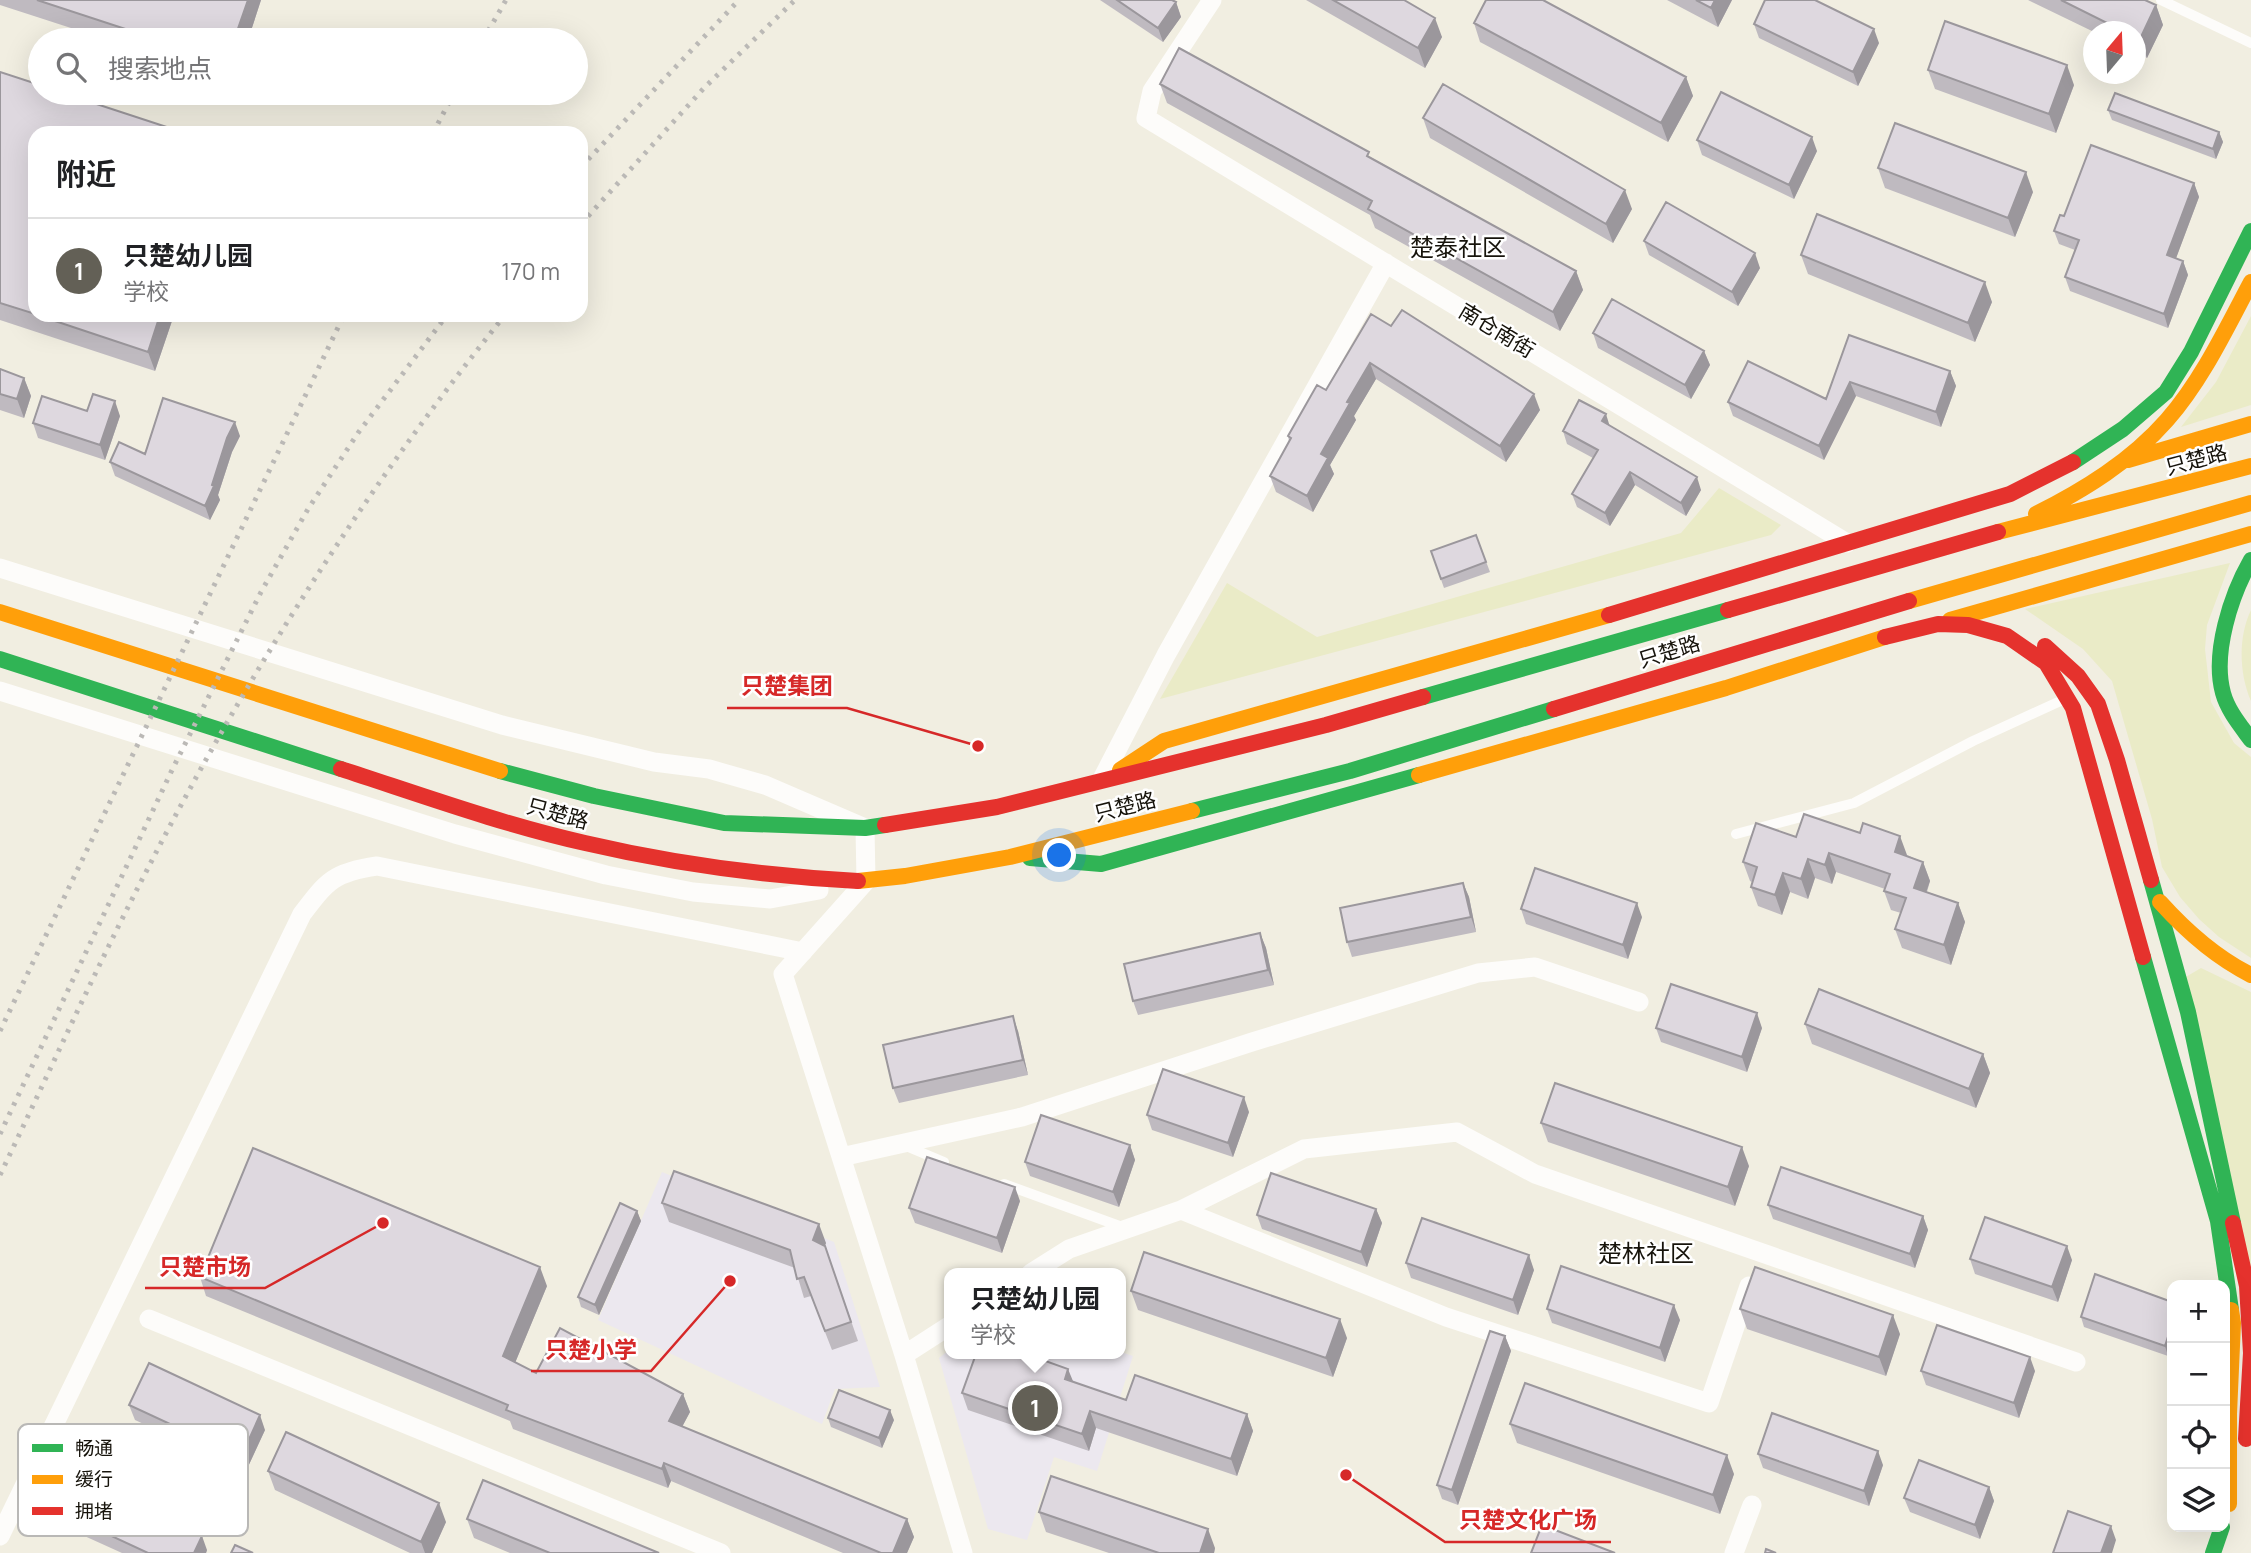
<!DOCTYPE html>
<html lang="zh">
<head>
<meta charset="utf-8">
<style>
	body { margin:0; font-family:Manrope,"Noto Sans SC",sans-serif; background:#f6f6f6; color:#202124 }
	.controls { position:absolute; right:21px; bottom:21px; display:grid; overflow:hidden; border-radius:14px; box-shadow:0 7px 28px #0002 }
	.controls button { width:63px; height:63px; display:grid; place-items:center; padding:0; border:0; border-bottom:2px solid #e0e0e0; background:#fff; color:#202124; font:35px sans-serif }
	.compass { position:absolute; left:2083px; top:21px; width:63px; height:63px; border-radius:50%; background:#fff; box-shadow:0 7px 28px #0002; rotate:19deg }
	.you { position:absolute; left:1060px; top:856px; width:24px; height:24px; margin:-18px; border:5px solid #fff; border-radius:50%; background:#1a73e8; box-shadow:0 0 0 10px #1a73e833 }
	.badge { display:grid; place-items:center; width:46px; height:46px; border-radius:50%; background:#636056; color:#fff; font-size:23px; font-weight:700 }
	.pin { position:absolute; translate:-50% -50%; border:4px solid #fff; box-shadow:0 2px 7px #0006 }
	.popup { position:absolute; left:944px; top:1268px; width:182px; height:91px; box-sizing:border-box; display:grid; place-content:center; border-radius:14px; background:#fff; filter:drop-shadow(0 2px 5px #0005); font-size:23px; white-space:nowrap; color:#757577 }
	.popup b { font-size:26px; color:#202124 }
	.popup::after { content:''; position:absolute; left:50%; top:100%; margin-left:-14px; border:14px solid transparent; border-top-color:#fff }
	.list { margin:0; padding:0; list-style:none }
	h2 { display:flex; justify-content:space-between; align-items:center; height:91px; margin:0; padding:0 28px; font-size:30px }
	h2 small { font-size:23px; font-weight:400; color:#757577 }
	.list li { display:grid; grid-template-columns:46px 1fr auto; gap:21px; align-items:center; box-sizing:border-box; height:105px; padding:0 28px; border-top:2px solid #e0e0e0 }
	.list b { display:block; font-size:26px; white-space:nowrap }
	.list p { margin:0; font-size:23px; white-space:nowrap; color:#757577 }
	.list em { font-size:23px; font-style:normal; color:#757577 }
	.icon { flex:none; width:38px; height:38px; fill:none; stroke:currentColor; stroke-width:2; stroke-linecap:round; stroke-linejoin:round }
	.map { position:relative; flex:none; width:2251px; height:1553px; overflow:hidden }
	.search { position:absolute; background:#fff; box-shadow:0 7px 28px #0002; left:28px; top:28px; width:560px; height:77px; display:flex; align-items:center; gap:18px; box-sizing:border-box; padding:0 24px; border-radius:38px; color:#757577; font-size:26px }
	.panel { position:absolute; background:#fff; box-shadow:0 7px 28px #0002; left:28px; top:126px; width:560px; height:196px; border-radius:21px }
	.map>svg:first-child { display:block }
	.education { fill:#ece8ef }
	.green { fill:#eaebc7 }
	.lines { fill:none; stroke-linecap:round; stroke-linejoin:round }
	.lane { stroke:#fdfcfa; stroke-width:10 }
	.street { stroke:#fdfcfa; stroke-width:19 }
	.fast { stroke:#30b455; stroke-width:16 }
	.slow { stroke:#ff9f0a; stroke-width:16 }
	.jam { stroke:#e5322d; stroke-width:16 }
	.rail { stroke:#bbb9b6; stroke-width:5; stroke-dasharray:3.5 7; stroke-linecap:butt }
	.wall { fill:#bfbac0 }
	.shaded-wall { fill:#9b979c }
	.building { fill:#ded8df; stroke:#9b979c; stroke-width:2 }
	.labels { text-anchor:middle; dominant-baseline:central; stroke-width:5; stroke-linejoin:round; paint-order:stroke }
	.street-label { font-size:21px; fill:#16130b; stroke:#fff }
	.quarter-label { font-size:24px; fill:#16130b; stroke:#fff }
	.key { fill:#fff; stroke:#b9b8b6; stroke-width:2 }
	.key-label { font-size:19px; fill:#16130b }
	.leader { fill:none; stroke:#d62828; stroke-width:2.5 }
	.callout-dot { fill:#d62828; stroke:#fff; stroke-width:2.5 }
	.callout-label { font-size:23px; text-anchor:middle; font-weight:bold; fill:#d62828; stroke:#fff; stroke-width:5; stroke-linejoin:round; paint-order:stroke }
</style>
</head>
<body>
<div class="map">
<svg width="2251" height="1553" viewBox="0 0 2251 1553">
	<rect width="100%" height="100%" fill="#f1eee1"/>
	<path class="education" d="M662,1172L834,1242L880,1387L835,1389L822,1424L598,1320Z
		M949,1350V1354L1121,1352L1133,1356L1097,1471L1054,1457L1027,1540L988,1529L939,1358Z"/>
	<path class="green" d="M2251,316V405L2181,427L2216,382Z
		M1719,488L1781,525L1771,535L1160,699L1227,583L1317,637L1681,533Z
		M2230,563L2207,625L2205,649L2211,702L2234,743L2251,757V958L2219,937L2199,919L2180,897L2162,867L2152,819L2112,681L2083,649L2025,609Z
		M2251,610V701C2239,673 2238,637 2251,610Z
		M2201,968L2251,992V1281L2184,978Z"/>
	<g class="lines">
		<path class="lane" d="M2161,0L2251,43
			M1736,834L1854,803L1973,741L2067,698
			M906,1146L944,1162
			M1004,1184L1125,1228"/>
		<path class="street" d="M1212,0L1152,91L1146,118L1847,543
			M0,568L502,725L654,762L709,769L765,785L865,828L866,881L783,974L904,1355L963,1553
			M0,691L455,834L606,875L693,892L770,899L819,890
			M1102,779L1166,655L1386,263
			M841,1157L1022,1117L1252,1042L1478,973L1535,967L1639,1002
			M1181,1210L1446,1317L1709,1403L1749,1286
			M1031,1273L1069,1249L1181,1210L1304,1149L1457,1132L1535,1174L2076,1362
			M149,1319L721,1553
			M904,1355L949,1326
			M0,1536L302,914C327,881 334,872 377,866L803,952
			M1734,1553L1752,1505"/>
		<path class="fast" d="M2073,462L2123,429L2166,392L2191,352L2251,231
			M2251,560C2231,595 2212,653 2223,693C2228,711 2240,725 2251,740
			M0,659L341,769
			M1423,697L1728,610
			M500,771L594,796L724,823L865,828L885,825
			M1192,811L1350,771L1554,709
			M1030,858L1101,864L1419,775
			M2151,880L2188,1012L2233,1223
			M2143,957L2218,1221L2231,1310
			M2213,1553L2222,1527"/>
		<path class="slow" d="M2128,460L2251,424
			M2036,514C2084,490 2131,461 2167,420C2202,380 2226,329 2251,282
			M1998,532L2251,466
			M1909,601L2251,503
			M0,612L500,771
			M1950,620L2251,534
			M1120,770L1164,741L1609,615
			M1419,775L1726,688L1885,637
			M858,881L905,876L1010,857L1192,811
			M2160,902C2187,932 2215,957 2251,975
			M2229,1504V1414L2233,1323L2231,1310"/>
		<path class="jam" d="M1728,610L1998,532
			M1609,615L2010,494L2073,462
			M1885,637L1938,624L1968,625L2007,636L2046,663L2073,708L2143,957
			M2045,646L2078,676L2098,704L2117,760L2151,880
			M1554,709L1909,601
			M341,769C421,795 504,825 585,843C675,864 765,876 858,881
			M885,825L997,807L1326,725L1423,697
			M2233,1223L2247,1286L2251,1353L2246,1439"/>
		<path class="rail" d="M483,40L506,0
			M433,133L454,93
			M581,167L739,0
			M581,224L704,88L795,0
			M0,1031L344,315
			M0,1134L172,770L261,592L308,509L358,433L447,315
			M0,1175C49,1073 95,970 147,870C246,676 368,485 505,315"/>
	</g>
	<path class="wall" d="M0,0H261L248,40H108L0,5Z
		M1100,0H1172L1176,2L1181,17L1163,42Z
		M1306,0H1404L1442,37L1425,68Z
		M1667,0H1732L1718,27Z
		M2028,0H2145L2156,5L2163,25L2147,58L2136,52V32H2094Z
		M1474,23L1686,77L1693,96L1668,142L1480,42Z
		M1754,24L1879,43L1858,86L1759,38Z
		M1928,70L2074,85L2056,133L1935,89Z
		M0,72L35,315H174L155,371L0,320Z
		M1160,84L1372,158L1576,271L1583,290L1560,331L1375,228L1370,215L1167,103Z
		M2108,110L2219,132L2223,142L2216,159L2112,120Z
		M1423,118L1632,209L1613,243L1430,138Z
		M1697,140L1817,151L1794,199L1702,155Z
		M1878,168L2033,192L2015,237L1885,188Z
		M2194,183L2199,197L2176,258L2183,261L2188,275L2168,328L2070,291L2065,277L2075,250L2059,244L2054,231L2064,216Z
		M1644,241L1760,268L1738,306L1649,255Z
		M1801,255L1992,302L1975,342L1808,274Z
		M1391,326L1540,410L1506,462L1376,379L1354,416L1356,420L1330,465L1334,474L1313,512L1276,492L1270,476L1289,441L1288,436L1326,390Z
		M1593,333L1704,351L1710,365L1691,399L1598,348Z
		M1849,335L1950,371L1956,386L1941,427L1856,396L1824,460L1733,416L1728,402L1826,399Z
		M0,369L24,378L31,396L24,418L0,410Z
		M87,411L120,416L105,460L38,438L33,423Z
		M1609,425L1701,490L1686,516L1635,485L1610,526L1577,507L1572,494L1593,458L1567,444L1563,431Z
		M240,436L232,452L218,495L220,500L210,520L115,476L110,462L145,454Z
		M1476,535L1490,572L1444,588L1431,551Z
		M1796,837L1907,855L1923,862L1930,881L1927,892L1958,903L1965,922L1951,965L1902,948L1895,929L1901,913L1891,910L1884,891L1885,889L1836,872L1832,884L1815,878L1808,899L1790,892L1782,915L1758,906L1751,887L1752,882L1750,881L1743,862Z
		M1463,883L1469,897L1476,932L1352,957L1347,942Z
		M1521,909L1642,917L1628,959L1526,924Z
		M1260,933L1266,948L1274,985L1138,1015L1133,1001Z
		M1805,1024L1983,1054L1990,1073L1976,1108L1812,1044Z
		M1656,1028H1762L1747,1072L1661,1042Z
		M1018,1031L1028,1075L899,1103L893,1088Z
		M1249,1112L1233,1157L1152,1130L1147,1115Z
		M1541,1123L1749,1166L1735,1206L1548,1142Z
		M1130,1145L1135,1160L1119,1207L1030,1176L1025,1162Z
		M1020,1201L1002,1253L915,1223L909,1208Z
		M662,1203L826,1243L825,1245L858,1341L832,1350L811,1296L804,1298L795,1268L669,1222Z
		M1768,1205L1923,1216L1928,1230L1915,1268L1773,1219Z
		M1376,1209L1382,1223L1367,1267L1262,1229L1257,1215Z
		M637,1211L641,1221L599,1315L581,1307L578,1297Z
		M1970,1259L2072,1260L2058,1302L1975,1274Z
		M1406,1263L1534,1270L1518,1315L1411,1278Z
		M200,1277L547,1286L515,1363L536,1373L683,1394L690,1412L682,1427L907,1519L914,1537L907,1553H843L671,1481L668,1488L513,1429L510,1421L206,1296Z
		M1131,1291L1347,1338L1333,1377L1138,1310Z
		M2172,1302V1344L2168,1356L2084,1327L2081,1317Z
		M1547,1309L1680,1320L1665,1362L1552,1323Z
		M1740,1309L1900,1334L1886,1376L1747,1329Z
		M1505,1336L1511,1351L1458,1505L1442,1499L1437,1485Z
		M1921,1371H2035L2019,1418L1926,1385Z
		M1073,1382L1126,1400L1247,1414L1253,1431L1237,1476L1096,1428L1089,1451L968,1410L962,1393Z
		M129,1405L265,1430L246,1471L135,1420Z
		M828,1418L894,1420L882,1448L831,1427Z
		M1510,1424L1734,1474L1720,1514L1517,1443Z
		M1758,1454L1883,1465L1869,1506L1763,1468Z
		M268,1471L446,1522L432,1553H410L275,1490Z
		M1989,1487L1994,1501L1980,1539L1910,1512L1904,1498Z
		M1039,1512L1215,1548L1214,1553H1109L1046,1532Z
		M75,1519L207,1550L206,1553H122L80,1534Z
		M467,1519L659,1553H510L474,1538Z"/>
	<path class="shaded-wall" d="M248,0H261L248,40H234Z
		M1715,0H1732L1718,27L1711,8Z
		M1176,2L1181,17L1163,42L1158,28Z
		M2156,5L2163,25L2147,58L2140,39Z
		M1435,18L1442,37L1425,68L1418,48Z
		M1874,29L1879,43L1858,86L1853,72Z
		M2067,65L2074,85L2056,133L2049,114Z
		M1686,77L1693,96L1668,142L1661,123Z
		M2219,132L2223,142L2216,159L2213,149Z
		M1812,137L1817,151L1794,199L1789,185Z
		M2026,172L2033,192L2015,237L2008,218Z
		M2194,183L2199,197L2172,269L2167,255Z
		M1625,190L1632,209L1613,243L1606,224Z
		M1755,253L1760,268L1738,306L1732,292Z
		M2183,261L2188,275L2168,328L2164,314Z
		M1576,271L1583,290L1560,331L1553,312Z
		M1985,282L1992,302L1975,342L1968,323Z
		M160,315H174L155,371L148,352Z
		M1704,351L1710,365L1691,399L1685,385Z
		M1370,363L1376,379L1354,416L1356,420L1330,465L1334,474L1313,512L1307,496L1321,454L1347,402Z
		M1950,371L1956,386L1941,427L1936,412Z
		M24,378L31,396L24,418L17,399Z
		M1850,382L1856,396L1824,460L1819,446Z
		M1534,394L1540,410L1506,462L1500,446Z
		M115,401L120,416L105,460L100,445Z
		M1606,414L1610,427L1602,421Z
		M235,422L240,436L232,452L218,495L220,500L210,520L205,506L227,438Z
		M1630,472L1635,485L1610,526L1605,513Z
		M1697,477L1701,490L1686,516L1681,503Z
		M1900,836L1907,855L1902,871L1895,852Z
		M1829,853L1836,872L1832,884L1825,865Z
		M1808,859L1815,878L1808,899L1801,879Z
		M1923,862L1930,881L1921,907L1914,888Z
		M1783,873L1790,892L1782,915L1775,895Z
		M1463,883L1469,897L1476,932L1471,917Z
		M1637,903L1642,917L1628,959L1623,945Z
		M1958,903L1965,922L1951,965L1944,945Z
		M1260,933L1266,948L1274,985L1268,970Z
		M1757,1013L1762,1028L1747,1072L1742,1057Z
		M1013,1016L1018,1031L1028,1075L1023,1060Z
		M1983,1054L1990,1073L1976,1108L1969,1089Z
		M1244,1097L1249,1112L1233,1157L1228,1143Z
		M1130,1145L1135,1160L1119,1207L1113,1192Z
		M1742,1147L1749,1166L1735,1206L1728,1187Z
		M1015,1187L1020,1201L1002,1253L997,1238Z
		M1376,1209L1382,1223L1367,1267L1361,1252Z
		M637,1211L641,1221L599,1315L595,1305Z
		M1923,1216L1928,1230L1915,1268L1910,1254Z
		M819,1224L826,1243L820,1259L813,1240Z
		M2067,1246L2072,1260L2058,1302L2052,1287Z
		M1529,1255L1534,1270L1518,1315L1513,1300Z
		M540,1267L547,1286L510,1375L503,1356Z
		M1674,1305L1680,1320L1665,1362L1660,1348Z
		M1893,1315L1900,1334L1886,1376L1879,1357Z
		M1340,1319L1347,1338L1333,1377L1326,1358Z
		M2172,1324V1344L2168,1356L2165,1346Z
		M1505,1336L1511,1351L1458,1505L1452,1490Z
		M2030,1357L2035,1371L2019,1418L2014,1403Z
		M1068,1369L1075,1386L1065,1379Z
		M683,1394L690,1412L675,1440L669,1421Z
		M890,1410L894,1420L882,1448L879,1438Z
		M1090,1411L1096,1428L1089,1451L1082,1434Z
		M1247,1414L1253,1431L1237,1476L1231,1459Z
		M260,1415L265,1430L246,1471L241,1457Z
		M1878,1451L1883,1465L1869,1506L1864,1491Z
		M1727,1455L1734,1474L1720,1514L1713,1495Z
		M664,1463L671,1481L668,1488L662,1469Z
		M1989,1487L1994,1501L1980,1539L1975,1525Z
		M439,1503L446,1522L432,1553H425L421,1542Z
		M907,1519L914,1537L907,1553H893Z
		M2111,1526L2116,1540L2112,1553H2101Z
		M1208,1529L1215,1548L1214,1553H1200Z
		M202,1536L207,1550L206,1553H194Z"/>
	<path class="building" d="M37,0H248L234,40H159Z
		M1117,0H1172L1176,2L1158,28Z
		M1333,0H1404L1435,18L1418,48Z
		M1486,0H1543L1686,77L1661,123L1474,23Z
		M1696,0H1715L1711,8Z
		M1765,0H1815L1874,29L1853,72L1754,24Z
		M2061,0H2145L2156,5L2140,39L2136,36V32H2125Z
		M1945,21L2067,65L2049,114L1928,70Z
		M1179,48L1369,152L1367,156L1576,271L1553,312L1368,209L1372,201L1160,84Z
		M0,72L40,85V93H63L185,133H35V314L0,303Z
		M1443,84L1625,190L1606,224L1423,118Z
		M1721,92L1812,137L1789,185L1697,140Z
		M2115,93L2219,132L2213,149L2108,110Z
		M1895,123L2026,172L2008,218L1878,168Z
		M2091,145L2194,183L2167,255L2183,261L2164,314L2065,277L2079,240L2054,231L2060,215L2064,216Z
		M1666,202L1755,253L1732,292L1644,241Z
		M1817,214L1985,282L1968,323L1801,255Z
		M1612,299L1704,351L1685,385L1593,333Z
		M1402,310L1534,394L1500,446L1370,363L1347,402L1350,403L1321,454L1328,458L1307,496L1270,476L1291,438L1288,436L1317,385L1326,390L1371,314L1391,326Z
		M37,315H160L148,352Z
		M1849,335L1950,371L1936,412L1850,382L1819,446L1728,402L1748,361L1826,399Z
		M0,369L24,378L17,399L0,394Z
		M93,394L115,401L100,445L33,423L42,396L87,411Z
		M163,398L235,422L227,438L212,485L214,486L205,506L110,462L119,442L145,454Z
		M1579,400L1606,414L1602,421L1697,477L1681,503L1630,472L1605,513L1572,494L1598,450L1563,431Z
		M1476,535L1486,562L1441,579L1431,551Z
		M1804,814L1860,833L1863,823L1900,836L1895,852L1923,862L1914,888L1958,903L1944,945L1895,929L1906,898L1884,891L1890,874L1829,853L1825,865L1808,859L1801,879L1783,873L1775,895L1751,887L1757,867L1743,862L1756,823L1796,837Z
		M1535,868L1637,903L1623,945L1521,909Z
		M1463,883L1471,917L1347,942L1340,908Z
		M1260,933L1268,970L1133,1001L1124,964Z
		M1671,984L1757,1013L1742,1057L1656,1028Z
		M1819,989L1983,1054L1969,1089L1805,1024Z
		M1013,1016L1023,1060L893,1088L883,1045Z
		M1163,1069L1244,1097L1228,1143L1147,1115Z
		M1555,1083L1742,1147L1728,1187L1541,1123Z
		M1041,1115L1130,1145L1113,1192L1025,1162Z
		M253,1148L540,1267L503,1356L536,1373L560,1328L683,1394L669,1421L907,1519L893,1553H881L664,1463L662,1469L506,1410L508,1405L200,1277Z
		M927,1157L1015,1187L997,1238L909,1208Z
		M1781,1167L1923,1216L1910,1254L1768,1205Z
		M674,1171L819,1224L813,1240L825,1246L851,1322L825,1331L804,1277L797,1279L790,1250L662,1203Z
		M1271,1173L1376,1209L1361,1252L1257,1215Z
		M620,1203L637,1211L595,1305L578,1297Z
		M1985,1217L2067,1246L2052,1287L1970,1259Z
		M1422,1218L1529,1255L1513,1300L1406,1263Z
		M1144,1252L1340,1319L1326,1358L1131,1291Z
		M1561,1266L1674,1305L1660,1348L1547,1309Z
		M1755,1267L1893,1315L1879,1357L1740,1309Z
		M2095,1274L2172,1302V1324L2165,1346L2081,1317Z
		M1937,1325L2030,1357L2014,1403L1921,1371Z
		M1490,1331L1505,1336L1452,1490L1437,1485Z
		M976,1354H1026L1068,1369L1065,1379L1126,1400L1135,1375L1247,1414L1231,1459L1090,1411L1082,1434L962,1393Z
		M149,1363L260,1415L241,1457L129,1405Z
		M1525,1383L1727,1455L1713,1495L1510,1424Z
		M839,1390L890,1410L879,1438L828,1418Z
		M1772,1413L1878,1451L1864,1491L1758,1454Z
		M286,1432L439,1503L421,1542L268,1471Z
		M1919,1460L1989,1487L1975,1525L1904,1498Z
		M1051,1476L1208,1529L1200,1553H1159L1039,1512Z
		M483,1480L659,1553H550L467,1519Z
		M91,1484L202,1536L194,1553H148L75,1519Z
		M2068,1511L2111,1526L2101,1553H2053Z
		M1542,1525L1615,1553H1531Z
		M235,1545L253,1553H231Z
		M1766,1549L1776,1553H1765Z"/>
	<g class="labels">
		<g class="street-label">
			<text transform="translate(1497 330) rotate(31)">南仓南街</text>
			<text transform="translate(2196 459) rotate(-15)">只楚路</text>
			<text transform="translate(1669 651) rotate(-17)">只楚路</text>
			<text transform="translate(1125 806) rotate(-14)">只楚路</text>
			<text transform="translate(558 813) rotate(15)">只楚路</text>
		</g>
		<g class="quarter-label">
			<text x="1458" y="246">楚泰社区</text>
			<text x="1646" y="1252">楚林社区</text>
		</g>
	</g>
	<rect x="18" y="1424" width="230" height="112" rx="10" class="key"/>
	<rect x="32" y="1444" width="31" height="8" fill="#30b455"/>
	<rect x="32" y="1475" width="31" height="9" fill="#ff9f0a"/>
	<rect x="32" y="1507" width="31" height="8" fill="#e5322d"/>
	<g class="key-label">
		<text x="75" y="1455">畅通</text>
		<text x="75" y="1486">缓行</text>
		<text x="75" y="1518">拥堵</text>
	</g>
	<path class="leader" d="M978 746L847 708H727M383 1223L265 1288H145M730 1281L651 1371H531M1346 1475L1445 1542H1611"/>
	<g class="callout-dot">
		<circle cx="978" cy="746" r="7"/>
		<circle cx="383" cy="1223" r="7"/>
		<circle cx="730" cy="1281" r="7"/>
		<circle cx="1346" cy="1475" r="7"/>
	</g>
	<g class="callout-label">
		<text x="787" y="694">只楚集团</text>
		<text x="205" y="1275">只楚市场</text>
		<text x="591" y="1358">只楚小学</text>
		<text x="1528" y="1528">只楚文化广场</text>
	</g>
</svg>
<div class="controls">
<button>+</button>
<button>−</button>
<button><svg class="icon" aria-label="locate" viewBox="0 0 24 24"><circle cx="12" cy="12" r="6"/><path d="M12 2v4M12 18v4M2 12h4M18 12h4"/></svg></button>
<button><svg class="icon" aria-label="layers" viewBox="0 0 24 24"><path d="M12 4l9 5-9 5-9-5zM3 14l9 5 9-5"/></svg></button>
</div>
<svg class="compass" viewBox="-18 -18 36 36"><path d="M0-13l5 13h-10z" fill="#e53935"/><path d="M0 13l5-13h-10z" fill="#757577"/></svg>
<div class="you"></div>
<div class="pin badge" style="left:1035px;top:1408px">1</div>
<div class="popup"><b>只楚幼儿园</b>学校</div>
<div class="search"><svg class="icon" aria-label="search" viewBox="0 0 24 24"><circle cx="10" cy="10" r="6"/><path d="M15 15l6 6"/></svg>搜索地点</div>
<section class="panel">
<h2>附近<small></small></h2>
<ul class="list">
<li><span class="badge">1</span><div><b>只楚幼儿园</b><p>学校</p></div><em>170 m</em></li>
</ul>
</section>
</div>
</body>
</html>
